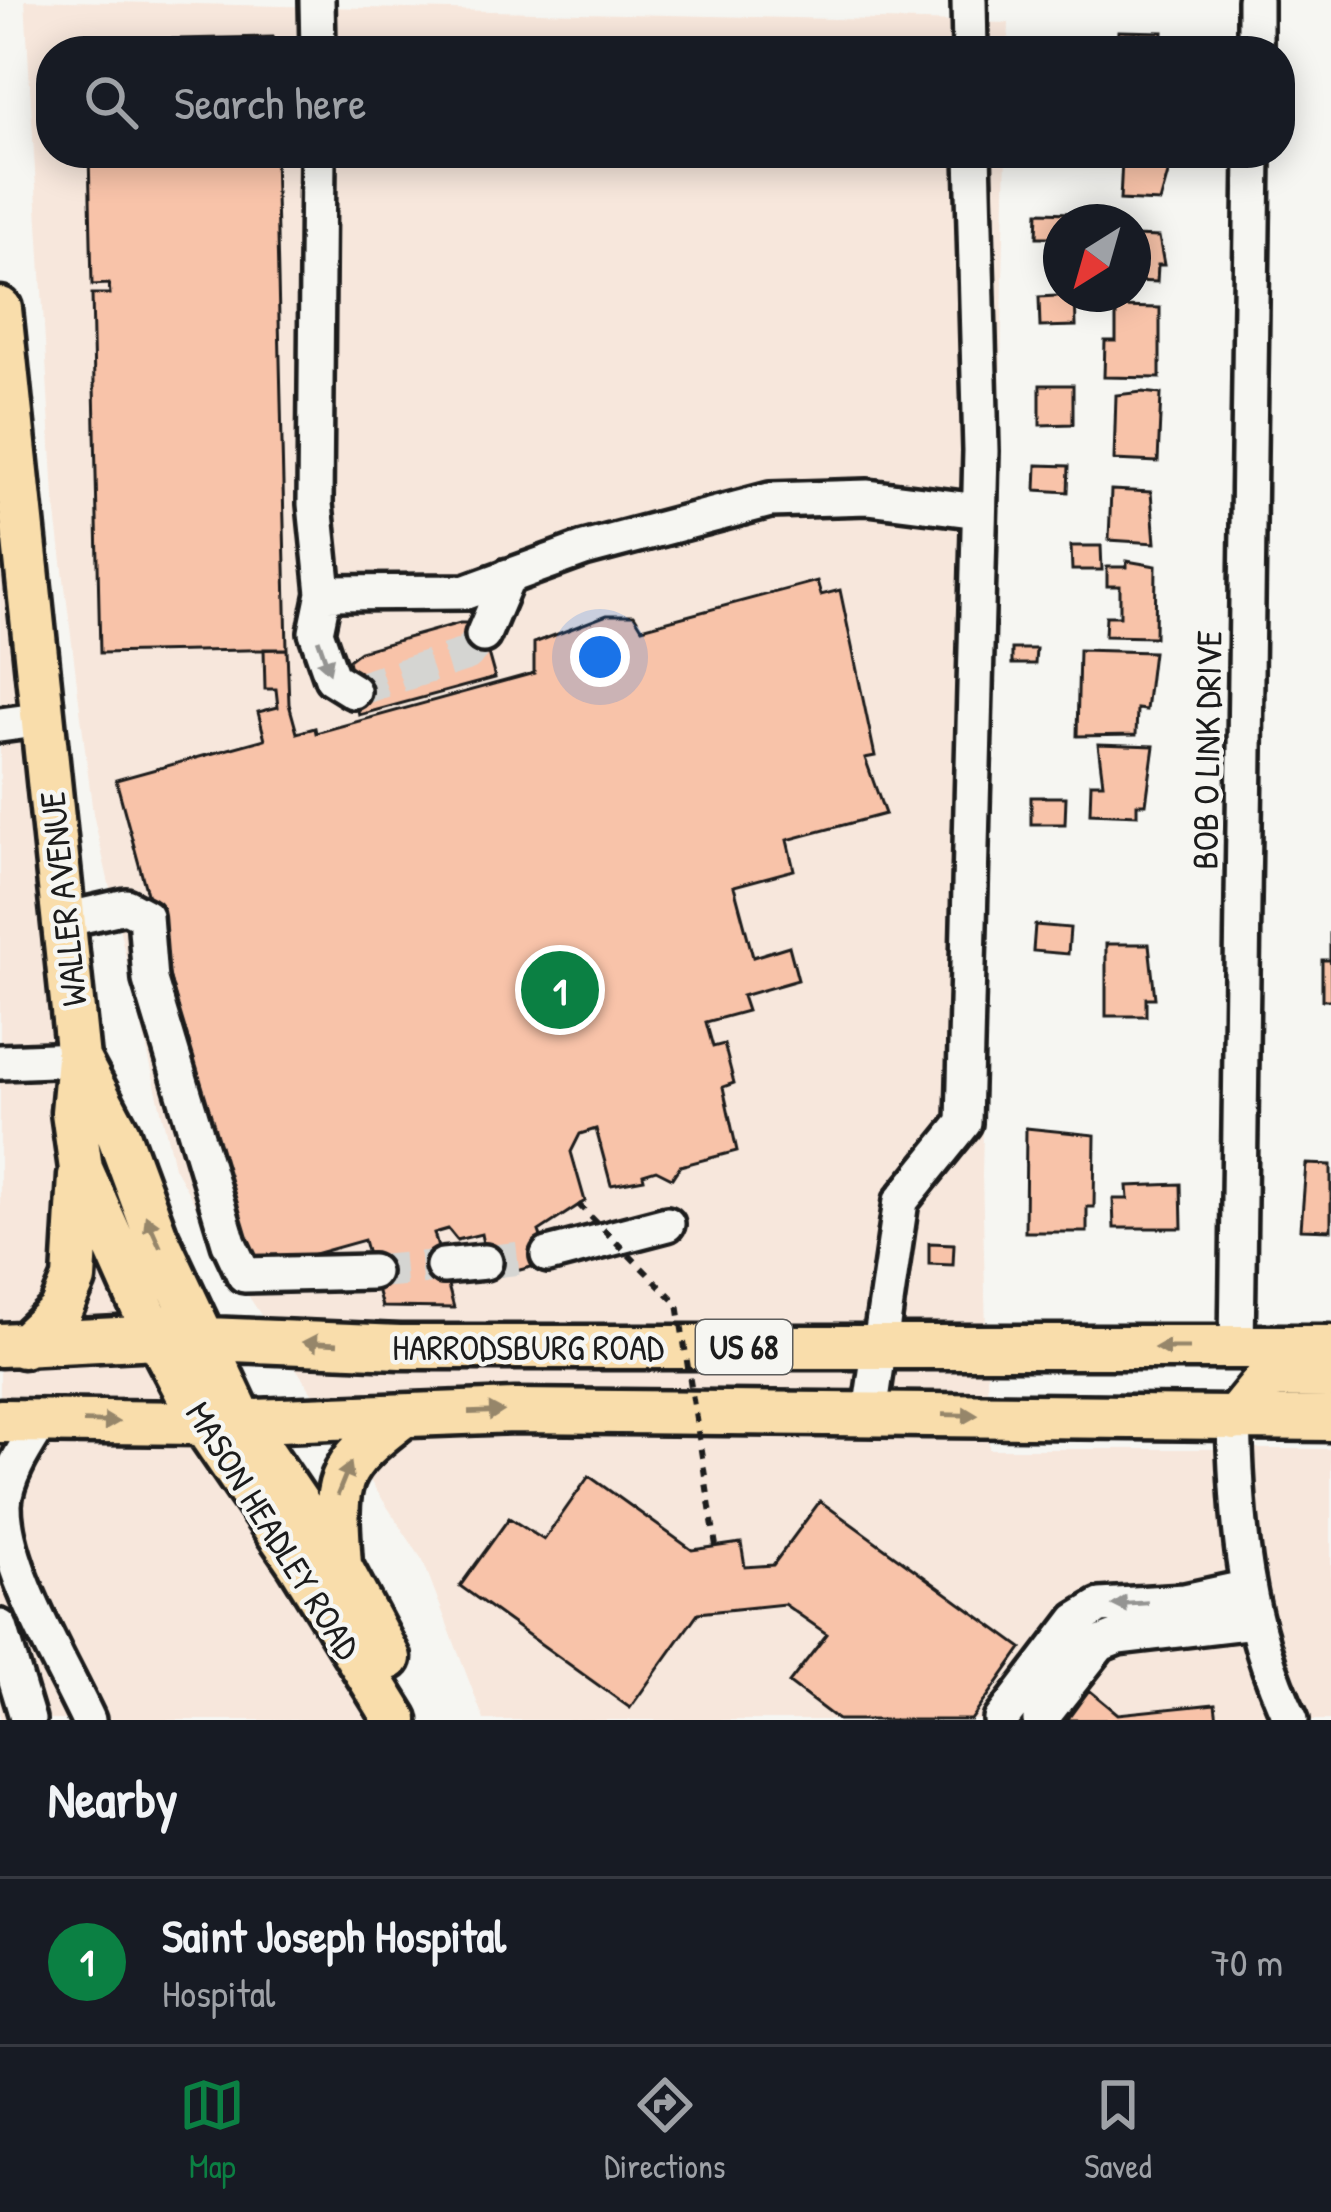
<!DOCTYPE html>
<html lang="en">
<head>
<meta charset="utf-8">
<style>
	body { margin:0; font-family:"Patrick Hand",sans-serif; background:#242831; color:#f1f3f6 }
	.compass { position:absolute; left:1043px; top:204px; width:108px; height:108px; border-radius:50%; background:#171b24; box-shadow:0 6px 30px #0003; rotate:217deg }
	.you { position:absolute; left:600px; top:657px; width:42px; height:42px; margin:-30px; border:9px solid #fff; border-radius:50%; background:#1a73e8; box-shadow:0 0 0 18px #1a73e833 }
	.badge { display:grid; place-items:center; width:78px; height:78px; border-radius:50%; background:#0b8043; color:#fff; font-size:39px; font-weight:700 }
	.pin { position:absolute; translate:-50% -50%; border:6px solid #fff; box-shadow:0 3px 12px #0006 }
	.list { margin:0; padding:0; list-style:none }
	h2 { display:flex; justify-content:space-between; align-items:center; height:156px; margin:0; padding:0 48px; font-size:51px }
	h2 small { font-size:39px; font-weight:400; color:#9ea1a6 }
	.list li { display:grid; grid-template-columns:78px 1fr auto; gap:36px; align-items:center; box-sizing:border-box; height:168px; padding:0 48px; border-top:3px solid #363941 }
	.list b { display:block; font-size:45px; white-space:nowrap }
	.list p { margin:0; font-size:39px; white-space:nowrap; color:#9ea1a6 }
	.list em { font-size:39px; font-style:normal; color:#9ea1a6 }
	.icon { flex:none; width:66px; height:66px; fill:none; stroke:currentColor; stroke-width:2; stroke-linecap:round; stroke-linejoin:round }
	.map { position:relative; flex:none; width:1331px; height:1720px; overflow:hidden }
	.search { position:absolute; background:#171b24; box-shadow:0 6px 30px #0003; left:36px; right:36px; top:36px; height:132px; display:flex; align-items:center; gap:30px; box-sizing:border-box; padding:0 42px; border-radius:48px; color:#9ea1a6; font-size:45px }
	.sheet { height:324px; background:#171b24 }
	nav { display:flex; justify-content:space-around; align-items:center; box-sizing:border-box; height:168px; border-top:3px solid #363941; background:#171b24; font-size:33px; color:#9ea1a6 }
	nav a { display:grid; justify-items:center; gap:6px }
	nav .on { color:#0b8043 }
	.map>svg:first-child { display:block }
	.built { fill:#f7e7dc }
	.building { fill:#f8c3a9; stroke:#1c1c1c; stroke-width:3 }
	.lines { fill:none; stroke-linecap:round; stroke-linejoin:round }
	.minor-tunnel { stroke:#d5d5d2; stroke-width:33; stroke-dasharray:33 16; stroke-linecap:butt }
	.minor-casing { stroke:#1c1c1c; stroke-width:42 }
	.major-casing { stroke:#1c1c1c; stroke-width:51 }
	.minor { stroke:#f6f6f2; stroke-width:33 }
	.major { stroke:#f9ddab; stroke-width:42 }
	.path-bridge { stroke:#1c1c1c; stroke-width:6; stroke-dasharray:9 9; stroke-linecap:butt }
	.oneway { fill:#949492 }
	.oneway2 { fill:#96866b }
	.labels { text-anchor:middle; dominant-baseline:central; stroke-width:9; stroke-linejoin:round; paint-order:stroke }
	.shield { fill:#f6f6f2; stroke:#5d5d5c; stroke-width:3 }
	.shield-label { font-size:33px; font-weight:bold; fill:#1c1c1c }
	.street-label { font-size:36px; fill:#1c1c1c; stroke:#f6f6f2 }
</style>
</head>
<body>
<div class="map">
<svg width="1331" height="1720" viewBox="0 0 1331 1720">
	<rect width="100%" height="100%" fill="#f6f6f2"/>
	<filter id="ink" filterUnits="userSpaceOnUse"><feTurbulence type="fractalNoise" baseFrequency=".00833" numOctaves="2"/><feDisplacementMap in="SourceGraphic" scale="24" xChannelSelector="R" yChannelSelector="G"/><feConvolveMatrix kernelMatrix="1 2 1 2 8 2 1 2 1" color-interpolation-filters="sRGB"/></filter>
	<g filter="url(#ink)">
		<path class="built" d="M25,0L1009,23L1008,51H51V153H1006L982,1175L989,1449H1331V1720H484L423,1561L232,1271L174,1167L93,814L54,497Z
			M0,411L36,846L119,1291L366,1720H0Z"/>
		<path class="building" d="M1118,31L1163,32L1162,51H1117Z
			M273,37V51H86V41Z
			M89,153H275L287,649L100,653L92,294H110L109,284L92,285Z
			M1111,153H1161L1160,170H1169L1160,202L1120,200L1122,160H1111Z
			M1038,212L1074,213V222H1061V237H1037Z
			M1133,236L1159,237L1164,265H1158L1157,282L1133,281Z
			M1075,295L1076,326L1040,327L1039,297Z
			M1116,307L1160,308V378L1104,377L1105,341H1116Z
			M1040,385H1073V424L1040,425Z
			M1142,392L1161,394L1158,462L1114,460L1116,395Z
			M1037,465L1069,466L1068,492L1036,490Z
			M1111,490L1151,492L1155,543L1109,540Z
			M1071,546H1101L1102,570H1072Z
			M1127,561L1156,566L1155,637L1105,636L1106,616H1120V586H1107V567H1127Z
			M817,581L821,595L840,590L875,756L865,758L885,814L787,840L794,870L734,886L753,957L789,946L798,980L742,996L747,1011L706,1022L713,1047L724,1044L734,1083L723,1087L737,1151L680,1166L672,1178L656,1170L643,1174L644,1179L611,1185L596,1129L580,1134L571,1152L585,1201L539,1231L550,1262L490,1278L481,1234L457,1240L448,1229L434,1233L454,1308L382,1307L364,1240L250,1272L116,780L265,739L258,712L278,707L276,689H265L264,649H287L289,704L297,733L315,728L316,733L534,673V643L607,615H634L642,628Z
			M460,623H474L483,635L495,678L359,715L348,660L360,651Z
			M1012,649H1036L1035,664H1012Z
			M1079,650L1153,652L1146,710L1137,709L1136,735L1077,736Z
			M1098,744L1154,746L1146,804H1137V815L1090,813L1091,783H1103Z
			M1031,797H1066L1065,824H1031Z
			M1035,925L1070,928L1068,954L1033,951Z
			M1330,932L1331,1000H1322V960H1330Z
			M1106,944H1149L1155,998H1146V1016H1106Z
			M1026,1128L1095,1135L1094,1207H1087V1232H1025Z
			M1306,1164L1331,1165V1230L1301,1229Z
			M1181,1184L1182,1228H1114L1113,1199H1128L1127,1186Z
			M929,1243L954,1244L953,1265L929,1264Z
			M589,1476L692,1550L741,1543L745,1567L773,1565L820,1501L1022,1648L971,1720H838L789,1683L827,1634L784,1604L698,1613L630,1708L460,1586L509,1518L544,1540Z
			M1089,1690L1118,1714L1215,1704L1217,1720H1067Z"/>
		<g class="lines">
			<path class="minor-tunnel" d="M353,691L467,654L483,635
				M485,1262L548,1255
				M372,1272L443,1266"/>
			<g class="minor-casing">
				<path id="minor" d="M317,0L318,51
					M969,0L970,51
					M1255,51V0
					M318,153L315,504L324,593L466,592L584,549L770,500L868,497L979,511
					M324,593L316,632L332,678L353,691
					M483,635L508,576
					M0,725L44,719
					M64,920L126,906L145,916L150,980L229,1243L244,1275L372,1272
					M0,1062L78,1059
					M548,1255L667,1224
					M443,1266L485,1262
					M1237,1348L1253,153
					M870,1413L901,1201L964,1123L981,451L973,153
					M1234,1419C1237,1526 1244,1623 1291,1720
					M42,1421C27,1445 5,1477 4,1505C4,1568 61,1662 88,1720
					M0,1627L28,1720
					M1001,1720L1077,1620L1100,1606L1185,1601L1245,1588
					M1040,1720L1100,1644L1118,1637L1254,1621"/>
			</g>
			<g class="major-casing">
				<path id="major" d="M0,309L78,1059L73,1112L81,1169L145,1313L203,1423L299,1563L396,1720
					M78,1059L118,1134L156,1237L243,1423L340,1566L389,1658
					M0,1345L158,1337L400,1347H1331
					M23,1346L60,1311L74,1279L80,1176
					M1234,1419L1269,1376L1331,1377
					M0,1421L203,1423L515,1411L1331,1419
					M340,1565C334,1480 333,1469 403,1416"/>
			</g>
			<use href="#minor" class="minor"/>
			<use href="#major" class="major"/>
			<path class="path-bridge" d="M578,1204L678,1304L716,1546"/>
		</g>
		<defs><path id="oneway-solid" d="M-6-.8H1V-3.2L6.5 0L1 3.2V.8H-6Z" transform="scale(3)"/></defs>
		<g class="oneway">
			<use href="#oneway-solid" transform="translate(324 656) rotate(71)"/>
			<use href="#oneway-solid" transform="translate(1130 1604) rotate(176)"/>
		</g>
		<g class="oneway2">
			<use href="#oneway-solid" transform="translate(153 1231) rotate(-114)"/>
			<use href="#oneway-solid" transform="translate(320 1343) rotate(-177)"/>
			<use href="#oneway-solid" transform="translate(1172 1348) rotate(-180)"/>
			<use href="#oneway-solid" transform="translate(486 1412) rotate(-2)"/>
			<use href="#oneway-solid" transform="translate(960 1415) rotate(1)"/>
			<use href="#oneway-solid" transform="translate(101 1422) rotate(1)"/>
			<use href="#oneway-solid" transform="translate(344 1479) rotate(-68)"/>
		</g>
	</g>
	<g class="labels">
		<rect class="shield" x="696" y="1320" width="96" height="54" rx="9"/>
		<g class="shield-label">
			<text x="744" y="1347">US 68</text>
		</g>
		<g class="street-label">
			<text transform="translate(1206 750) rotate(-89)">BOB O LINK DRIVE</text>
			<text transform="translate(62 899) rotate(-96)">WALLER AVENUE</text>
			<text x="528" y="1346">HARRODSBURG ROAD</text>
			<text transform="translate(274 1530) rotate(58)">MASON HEADLEY ROAD</text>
		</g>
	</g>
</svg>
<svg class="compass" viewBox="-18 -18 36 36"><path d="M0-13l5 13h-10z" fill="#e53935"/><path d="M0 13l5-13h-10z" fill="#9ea1a6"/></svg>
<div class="you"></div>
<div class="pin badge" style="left:560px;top:990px">1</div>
<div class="search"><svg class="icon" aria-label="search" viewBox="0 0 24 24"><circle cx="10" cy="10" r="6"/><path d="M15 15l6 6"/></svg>Search here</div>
</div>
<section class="sheet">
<h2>Nearby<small></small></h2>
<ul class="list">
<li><span class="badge">1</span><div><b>Saint Joseph Hospital</b><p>Hospital</p></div><em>70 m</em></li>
</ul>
</section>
<nav>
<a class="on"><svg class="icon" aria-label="map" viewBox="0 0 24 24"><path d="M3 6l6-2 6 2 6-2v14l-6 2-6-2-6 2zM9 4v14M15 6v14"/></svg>Map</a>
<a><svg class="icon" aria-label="directions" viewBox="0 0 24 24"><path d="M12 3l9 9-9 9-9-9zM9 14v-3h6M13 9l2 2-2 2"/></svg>Directions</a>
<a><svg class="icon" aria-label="saved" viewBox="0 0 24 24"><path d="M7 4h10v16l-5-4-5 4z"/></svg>Saved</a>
</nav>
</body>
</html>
